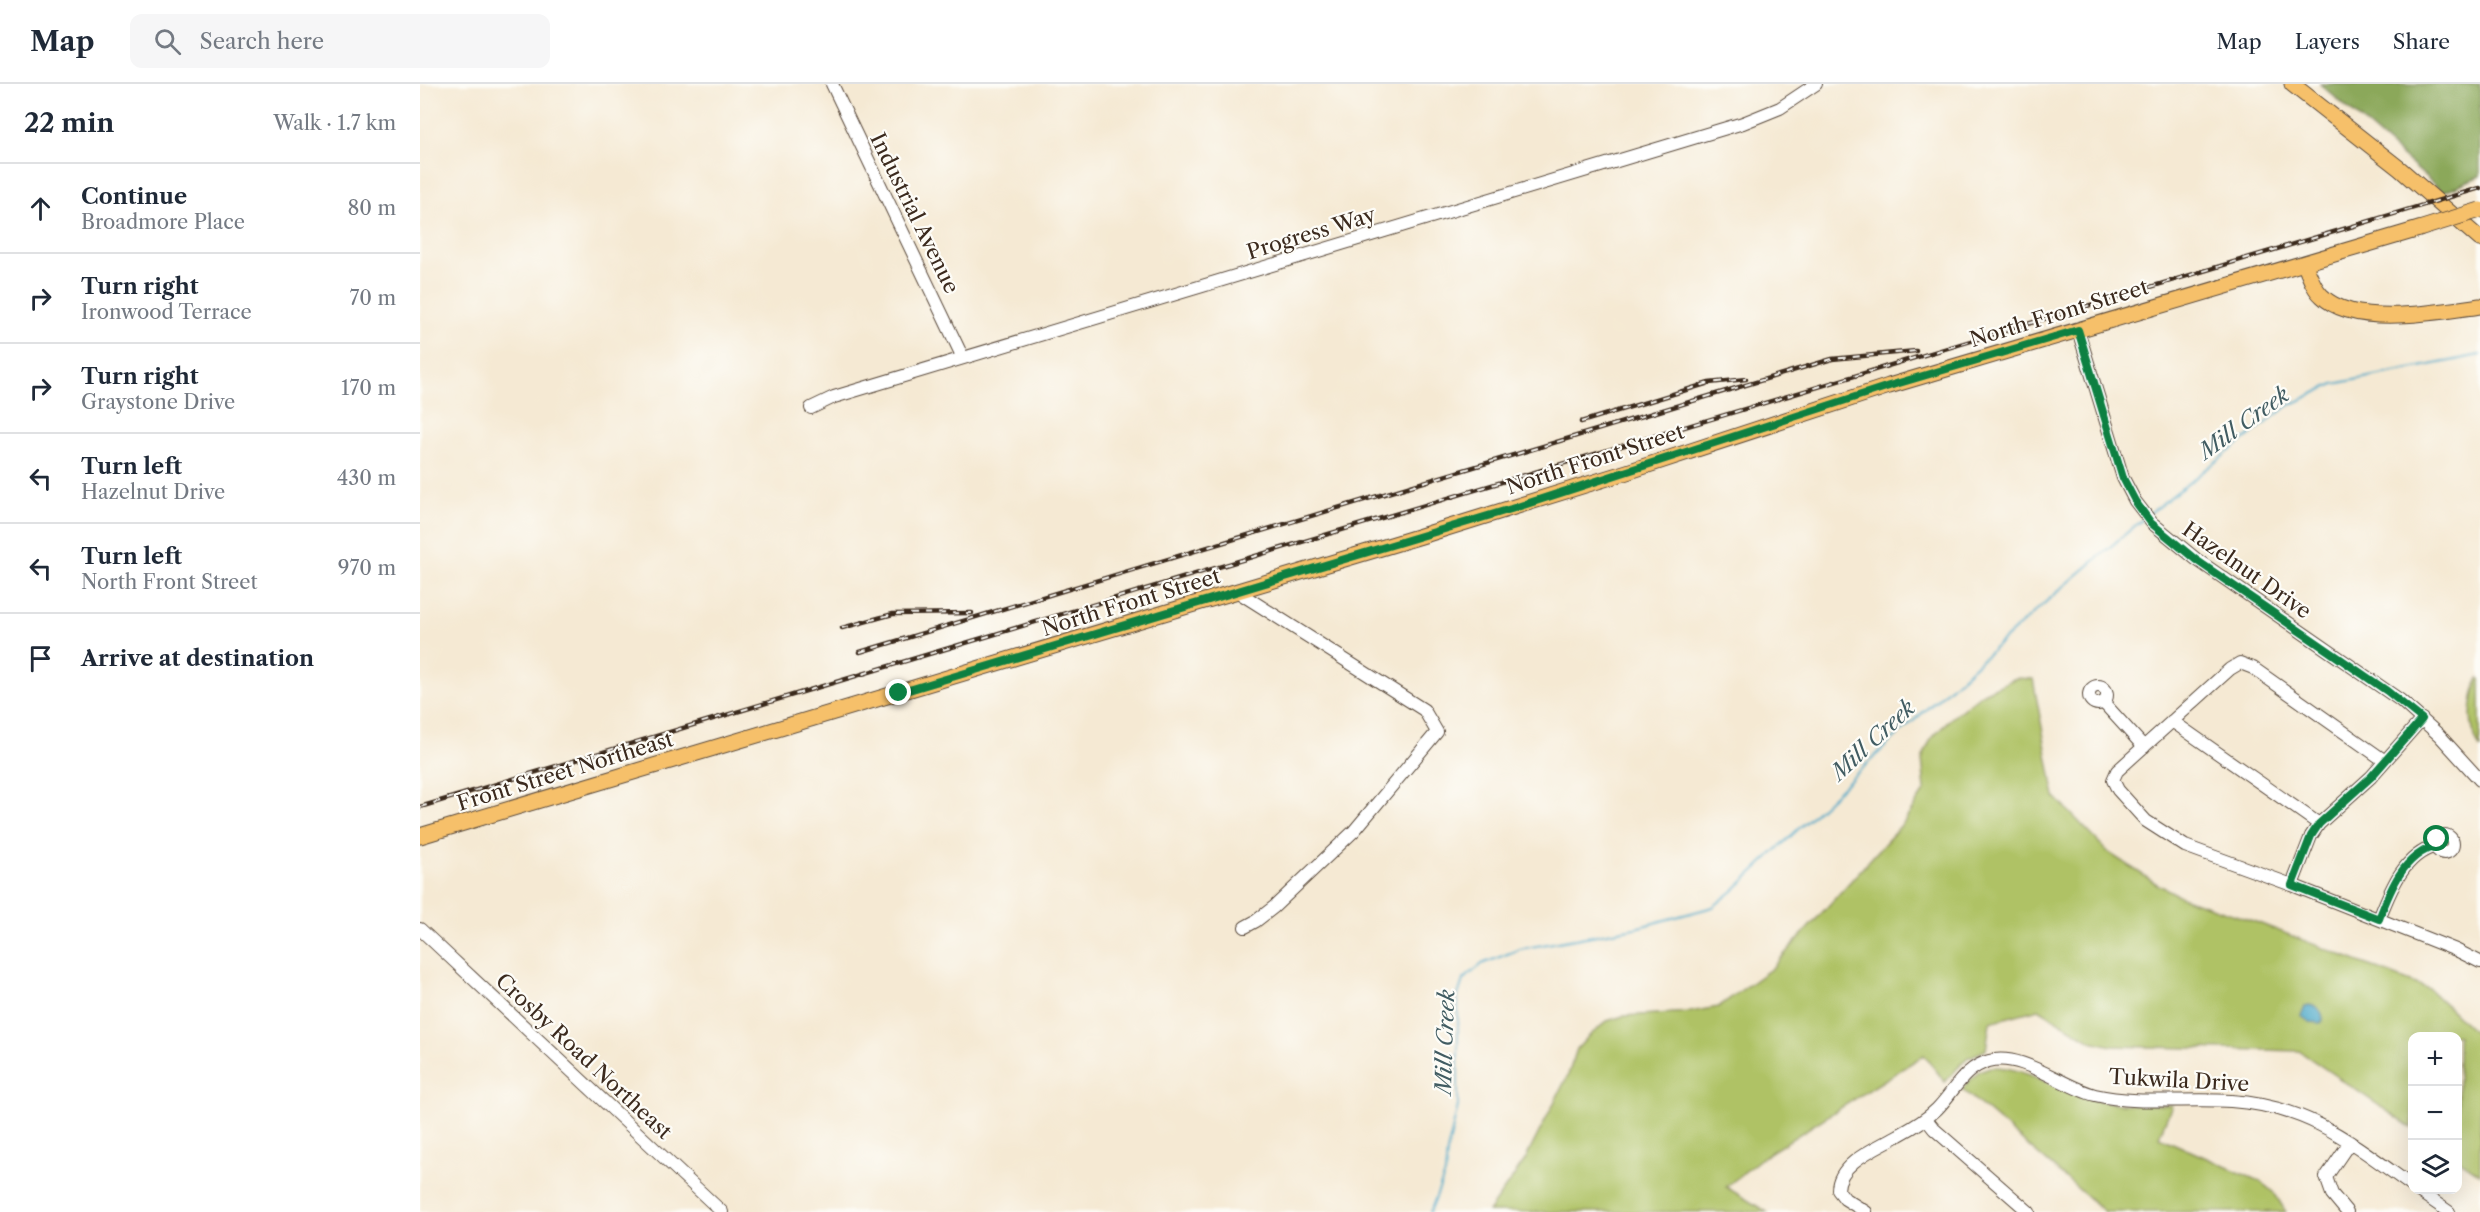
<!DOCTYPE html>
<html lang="en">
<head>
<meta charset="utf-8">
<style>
	body { margin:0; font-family:"Libre Caslon Text",serif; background:#f6f6f7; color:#1f2937 }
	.controls { position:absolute; right:18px; bottom:18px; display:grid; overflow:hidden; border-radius:12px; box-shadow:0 6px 24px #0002 }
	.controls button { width:54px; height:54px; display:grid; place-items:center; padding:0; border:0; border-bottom:2px solid #e0e1e3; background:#fff; color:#1f2937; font:30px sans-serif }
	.stop { position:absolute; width:18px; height:18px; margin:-14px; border:4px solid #0b8043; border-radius:50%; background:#fff }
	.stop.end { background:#0b8043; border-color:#fff; box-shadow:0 2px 6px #0008 }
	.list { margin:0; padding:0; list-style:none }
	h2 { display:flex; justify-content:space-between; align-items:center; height:78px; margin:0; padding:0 24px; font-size:26px }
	h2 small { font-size:20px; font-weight:400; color:#747a83 }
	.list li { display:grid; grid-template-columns:39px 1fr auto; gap:18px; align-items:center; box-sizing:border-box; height:90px; padding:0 24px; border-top:2px solid #e0e1e3 }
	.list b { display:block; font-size:22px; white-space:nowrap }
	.list p { margin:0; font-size:20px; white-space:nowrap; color:#747a83 }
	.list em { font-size:20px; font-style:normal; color:#747a83 }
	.icon { flex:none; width:33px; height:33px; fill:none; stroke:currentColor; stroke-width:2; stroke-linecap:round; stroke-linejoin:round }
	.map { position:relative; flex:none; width:2060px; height:1128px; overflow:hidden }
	header { display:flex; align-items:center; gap:36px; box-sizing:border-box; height:84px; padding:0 30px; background:#fff; border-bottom:2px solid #e0e1e3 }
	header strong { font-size:28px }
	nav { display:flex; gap:33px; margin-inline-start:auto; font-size:21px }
	.search { width:420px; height:54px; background:#f6f6f7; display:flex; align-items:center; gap:15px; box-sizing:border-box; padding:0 21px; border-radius:12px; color:#747a83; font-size:22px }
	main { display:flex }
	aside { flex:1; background:#fff }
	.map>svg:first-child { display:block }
	.green { fill:#afc265; stroke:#757642; stroke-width:1.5 }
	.forest { fill:#8ba85a; stroke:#63693c; stroke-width:1.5 }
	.water { fill:#49a7c8; stroke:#426873; stroke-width:1.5 }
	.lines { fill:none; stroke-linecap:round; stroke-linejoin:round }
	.stream { stroke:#49a7c8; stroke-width:2 }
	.minor-casing { stroke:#574739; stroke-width:14 }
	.major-casing { stroke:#574739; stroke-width:17 }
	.minor { stroke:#fff; stroke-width:12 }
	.major { stroke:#f6c06b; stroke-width:15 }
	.rail-casing { stroke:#3b2a1e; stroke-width:4.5 }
	.rail { stroke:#fdfcf7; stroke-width:2; stroke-dasharray:7; stroke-linecap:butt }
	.major-bridge-casing { stroke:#574739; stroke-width:17; stroke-linecap:butt }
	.major-bridge { stroke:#f6c06b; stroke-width:15 }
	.route { stroke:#0b8043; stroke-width:8 }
	.labels { text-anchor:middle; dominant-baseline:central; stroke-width:4.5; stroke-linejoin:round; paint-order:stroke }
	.street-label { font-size:21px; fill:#3b2a1e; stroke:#fdfcf7 }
	.water-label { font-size:22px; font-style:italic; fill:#415c62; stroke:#fdfcf7 }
</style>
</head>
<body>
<header>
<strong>Map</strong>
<div class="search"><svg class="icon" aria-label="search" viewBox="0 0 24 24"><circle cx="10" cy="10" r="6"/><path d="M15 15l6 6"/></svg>Search here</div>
<nav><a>Map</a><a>Layers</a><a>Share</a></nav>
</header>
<main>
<aside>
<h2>22 min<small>Walk · 1.7 km</small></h2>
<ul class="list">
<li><svg class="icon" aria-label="ahead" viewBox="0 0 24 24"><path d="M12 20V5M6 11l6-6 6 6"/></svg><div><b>Continue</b><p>Broadmore Place</p></div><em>80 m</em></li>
<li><svg class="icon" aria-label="right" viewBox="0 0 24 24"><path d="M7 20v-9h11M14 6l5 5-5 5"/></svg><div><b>Turn right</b><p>Ironwood Terrace</p></div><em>70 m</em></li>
<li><svg class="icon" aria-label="right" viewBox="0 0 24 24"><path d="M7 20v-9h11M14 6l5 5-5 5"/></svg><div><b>Turn right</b><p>Graystone Drive</p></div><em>170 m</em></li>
<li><svg class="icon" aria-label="left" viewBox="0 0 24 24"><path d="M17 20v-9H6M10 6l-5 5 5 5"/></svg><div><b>Turn left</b><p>Hazelnut Drive</p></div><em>430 m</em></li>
<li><svg class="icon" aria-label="left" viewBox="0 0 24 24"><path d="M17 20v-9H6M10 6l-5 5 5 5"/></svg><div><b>Turn left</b><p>North Front Street</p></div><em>970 m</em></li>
<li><svg class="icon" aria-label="arrive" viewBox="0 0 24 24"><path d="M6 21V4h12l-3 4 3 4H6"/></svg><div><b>Arrive at destination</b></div></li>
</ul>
</aside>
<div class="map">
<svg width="2060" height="1128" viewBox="0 0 2060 1128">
	<rect width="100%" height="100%" fill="#fdfcf7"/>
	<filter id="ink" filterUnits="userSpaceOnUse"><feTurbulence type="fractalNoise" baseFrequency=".0167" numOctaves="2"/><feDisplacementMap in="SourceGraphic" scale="12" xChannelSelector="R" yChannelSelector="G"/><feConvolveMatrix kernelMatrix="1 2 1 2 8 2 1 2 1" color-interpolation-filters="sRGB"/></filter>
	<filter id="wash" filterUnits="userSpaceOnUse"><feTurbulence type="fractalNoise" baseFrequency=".008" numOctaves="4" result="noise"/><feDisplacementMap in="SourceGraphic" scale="24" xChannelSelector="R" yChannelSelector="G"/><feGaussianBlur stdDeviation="1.35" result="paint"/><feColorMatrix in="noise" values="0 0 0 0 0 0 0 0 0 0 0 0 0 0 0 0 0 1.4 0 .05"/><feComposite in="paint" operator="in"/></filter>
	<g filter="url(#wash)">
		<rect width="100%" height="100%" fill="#f5e9d3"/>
		<path class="green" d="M1596,594L1613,595L1635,713L1689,769L1737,800L1764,814L1836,838L2009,905L2060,953V1090L2038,1075V952H1992V1044L1879,967L1692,962L1671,957L1619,925L1570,938L1566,966L1547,974L1525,998L1504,971L1343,1073L1306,1103L1347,1128H1068L1105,1076L1148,991L1157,965L1167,954L1187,937L1203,932L1270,928L1298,923L1352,884L1484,738L1505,706L1502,675L1511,655L1530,635L1563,609Z
			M2058,594L2060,595V665C2047,641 2050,620 2058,594Z
			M1570,983C1602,982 1626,1000 1654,1010C1686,1022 1719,1021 1752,1021L1739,1053L1841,1098L1855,1110L1866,1128H1685L1542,1005L1559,987Z"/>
		<path class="forest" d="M1900,0H2060V92L2023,108Z"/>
		<path class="water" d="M1890,921C1898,923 1903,927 1903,936L1900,939L1890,938L1881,932L1885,922Z"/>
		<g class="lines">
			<path class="stream" d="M1730,429L1866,323L1914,300L2060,271
				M1010,1128L1025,1090L1027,1068L1038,1022V911L1043,896L1062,880L1100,865L1215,844L1293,823L1314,806L1471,657L1628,516L1723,435"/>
		</g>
	</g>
	<g filter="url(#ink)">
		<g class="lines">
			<g class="minor-casing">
				<path id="minor" d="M412,0L543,274
					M1658,246L1703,394L1715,417L1732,439L1776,475L1980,616L2019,651L2060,696
					M391,324L414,313L1323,39L1360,24L1396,0
					M818,508L1004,626L1017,648L934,747L854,823L836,837L825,843
					M1669 611a9 9 0 1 1 18 0a9 9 0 1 1-18 0Z
					M1683,618L1724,663
					M1752,637L1899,740
					M1965,677L1833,584L1820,579L1810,585L1697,687L1693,696L1698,706L1726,737L1765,762L1872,801L2036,866L2060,878
					M2015 760a9 9 0 1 1 18 0a9 9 0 1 1-18 0Z
					M1872,801L1891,752L1899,740L1951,693L2002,635
					M1959,835C1970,807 1983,771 2016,762
					M0,845L302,1128
					M1506,1035L1514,1045L1609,1128
					M1997,1106L2029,1128
					M1446,1128L1425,1115L1418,1106C1418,1078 1459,1063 1479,1051C1492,1044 1506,1036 1517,1025C1534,1008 1543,984 1569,977C1603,968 1642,1003 1675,1011C1717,1021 1768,1014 1811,1017C1889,1022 1932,1059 1992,1102
					M1927,1128L1912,1110L1906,1093L1930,1058"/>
			</g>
			<g class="major-casing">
				<path id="major" d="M1872,0L1980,85L2060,155
					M1884,179C1889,190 1893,204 1902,212C1934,244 2018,228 2060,222
					M0,752L1001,452L1207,388L1469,302L1999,145"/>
			</g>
			<use href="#minor" class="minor"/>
			<use href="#major" class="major"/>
			<g class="rail-casing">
				<path id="rail" d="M1161,338L1289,299L1326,295
					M422,544L473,530L552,529
					M440,568L1412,275L1496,267
					M0,723L2060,104"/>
			</g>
			<use href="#rail" class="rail"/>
			<g class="major-bridge-casing">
				<path id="major-bridge" d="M1999,145L2060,126"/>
			</g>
			<use href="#major-bridge" class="major-bridge"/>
		</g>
	</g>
	<g class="lines" filter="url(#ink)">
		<path class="route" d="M479,609L1091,425L1469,302L1658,246L1703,394L1715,417L1731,439L1776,476L1967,607L2002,635L1951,693L1899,740L1891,752L1872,801L1959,835C1970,806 1983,771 2016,762L2017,755"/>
	</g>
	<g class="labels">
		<g class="street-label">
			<text transform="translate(495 129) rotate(64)">Industrial Avenue</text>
			<text transform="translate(891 149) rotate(-17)">Progress Way</text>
			<text transform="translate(1639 229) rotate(-17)">North Front Street</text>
			<text transform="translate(1175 375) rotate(-18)">North Front Street</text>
			<text transform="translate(1827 486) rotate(35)">Hazelnut Drive</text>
			<text transform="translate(711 518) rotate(-17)">North Front Street</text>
			<text transform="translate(145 687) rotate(-17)">Front Street Northeast</text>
			<text transform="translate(164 972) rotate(43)">Crosby Road Northeast</text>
			<text transform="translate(1759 996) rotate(3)">Tukwila Drive</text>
		</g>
		<g class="water-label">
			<text transform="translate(1824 339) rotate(-36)">Mill Creek</text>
			<text transform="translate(1453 656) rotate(-43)">Mill Creek</text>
			<text transform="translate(1025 958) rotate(-88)">Mill Creek</text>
		</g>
	</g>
</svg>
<div class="controls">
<button>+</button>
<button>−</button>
<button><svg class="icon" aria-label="layers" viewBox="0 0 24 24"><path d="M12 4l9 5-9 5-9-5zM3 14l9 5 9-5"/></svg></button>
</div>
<div class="stop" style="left:2017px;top:755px"></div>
<div class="stop end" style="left:479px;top:609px"></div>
</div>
</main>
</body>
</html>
